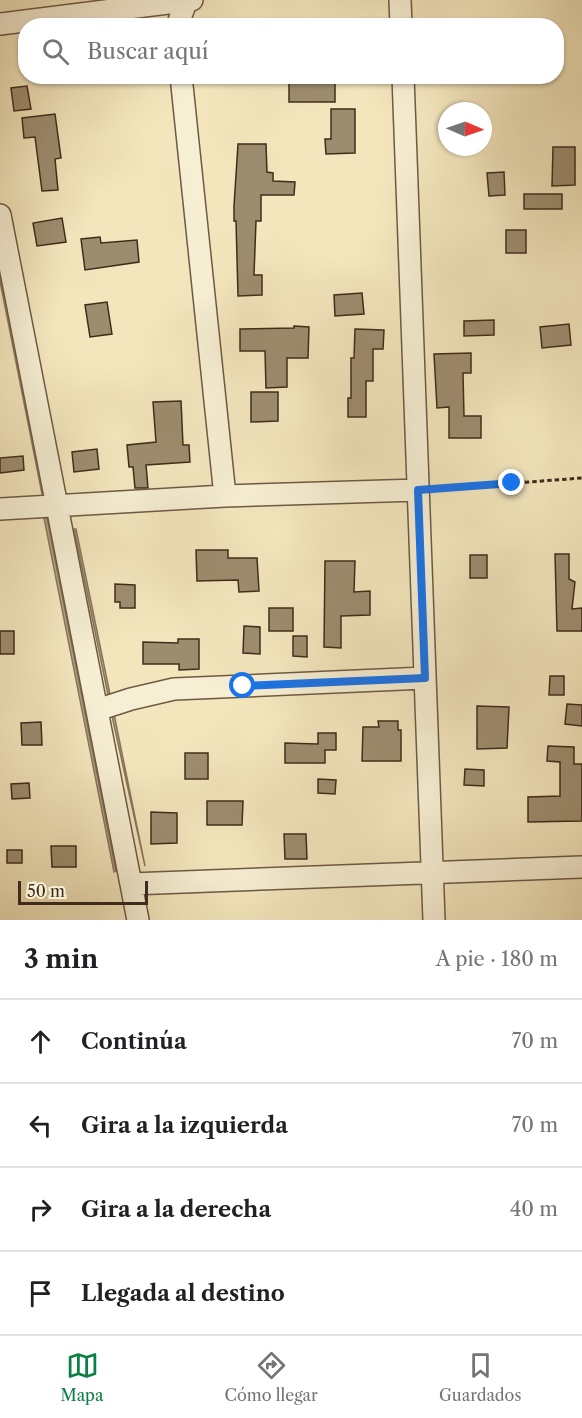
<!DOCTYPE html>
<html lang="es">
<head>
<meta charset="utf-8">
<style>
	body { margin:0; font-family:"Libre Caslon Text",serif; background:#f2f2f2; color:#202124 }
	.compass { position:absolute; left:438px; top:102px; width:54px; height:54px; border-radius:50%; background:#fff; box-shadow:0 2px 4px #0004; rotate:92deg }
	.scale { position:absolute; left:18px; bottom:15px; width:130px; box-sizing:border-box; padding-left:6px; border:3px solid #402c1b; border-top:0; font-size:16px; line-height:21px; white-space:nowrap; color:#402c1b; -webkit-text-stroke:4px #f7efd4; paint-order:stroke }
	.stop { position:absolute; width:18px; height:18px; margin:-14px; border:4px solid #1a73e8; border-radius:50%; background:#fff }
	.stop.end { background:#1a73e8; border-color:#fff; box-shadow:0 2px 6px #0008 }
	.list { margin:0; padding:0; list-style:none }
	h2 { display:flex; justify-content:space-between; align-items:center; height:78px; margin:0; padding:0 24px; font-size:26px }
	h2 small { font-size:20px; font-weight:400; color:#757577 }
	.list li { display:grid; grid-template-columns:39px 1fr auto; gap:18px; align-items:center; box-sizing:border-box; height:84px; padding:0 24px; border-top:2px solid #e0e0e0 }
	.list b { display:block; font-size:22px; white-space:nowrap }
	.list em { font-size:20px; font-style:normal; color:#757577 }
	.icon { flex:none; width:33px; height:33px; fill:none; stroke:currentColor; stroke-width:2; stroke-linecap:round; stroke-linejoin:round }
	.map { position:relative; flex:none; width:582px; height:920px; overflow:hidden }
	.search { position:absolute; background:#fff; box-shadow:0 2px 4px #0004; left:18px; right:18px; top:18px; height:66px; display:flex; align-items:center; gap:15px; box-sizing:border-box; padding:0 21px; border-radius:24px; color:#757577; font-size:22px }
	.sheet { height:414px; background:#fff }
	nav { display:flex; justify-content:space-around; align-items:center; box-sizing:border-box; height:84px; border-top:2px solid #e0e0e0; background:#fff; font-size:16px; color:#757577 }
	nav a { display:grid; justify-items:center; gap:3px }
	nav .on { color:#0b8043 }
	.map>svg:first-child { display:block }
	.water { fill:#b6a786; stroke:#87765b; stroke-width:1.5 }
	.building { fill:#9d8d6f; stroke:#402c1b; stroke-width:1.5 }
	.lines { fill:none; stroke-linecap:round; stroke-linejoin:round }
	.minor-casing { stroke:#6d5a44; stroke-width:24 }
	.path { stroke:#402c1b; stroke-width:3; stroke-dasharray:4.5 3; stroke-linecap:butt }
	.minor { stroke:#f7efd4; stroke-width:21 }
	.route { stroke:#1a73e8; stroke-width:8 }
</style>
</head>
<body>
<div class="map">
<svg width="582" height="920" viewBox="0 0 582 920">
	<rect width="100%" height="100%" fill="#f3e6bd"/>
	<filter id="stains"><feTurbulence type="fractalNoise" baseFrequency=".00333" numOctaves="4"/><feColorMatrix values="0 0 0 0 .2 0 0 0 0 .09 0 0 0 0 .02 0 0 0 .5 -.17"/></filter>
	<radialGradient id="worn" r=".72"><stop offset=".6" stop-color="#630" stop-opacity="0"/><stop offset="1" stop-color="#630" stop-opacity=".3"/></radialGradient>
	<path class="water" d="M0,270L44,494H42L0,281Z
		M44,518H47L116,871L114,872Z
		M74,529H76L110,694L108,695Z
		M114,714L145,866L112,716Z"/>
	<path class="building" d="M313,76H335V102H289V83H313Z
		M27,86L31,109L14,111L11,88Z
		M331,109H355V153L326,154L325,139H331Z
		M55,114L61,158L55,159L58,190L42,191L35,137L24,138L22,118Z
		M238,144H266L267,172L273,173V181L295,182L294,195H261V221H256L254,275H262V295L238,296L236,221H234V206Z
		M553,147H575V185L552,186Z
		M504,172L505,195L489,196L487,173Z
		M524,194H562V209H524Z
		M62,218L66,242L37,246L33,223Z
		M506,230H526V253H506Z
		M100,237L101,243L137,240L139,262L85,270L81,239Z
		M362,293L364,314L335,316L334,295Z
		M107,302L112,334L90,337L85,305Z
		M494,320V335L464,336V321Z
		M569,324L571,345L542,348L540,327Z
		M294,326L309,327L308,358H287V387L266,388L265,351H240V329L294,328Z
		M355,329L384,330L383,349H373V381H366V417H348V398H351V358H354Z
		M471,353V373H463L464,416H481V438H449V407L437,408L434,354Z
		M251,392H278V421L251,422Z
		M181,401L183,445H189L190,462L146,465L148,488H135L133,467H129L127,445L156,442L153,402Z
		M97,449L99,469L74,472L72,452Z
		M23,456L24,470L0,473V458Z
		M196,550H228V558H257L259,591L239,592L238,580L197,581Z
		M555,554H569V579L575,582L572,609L582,608V631H557Z
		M470,555H487V578H470Z
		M325,561H355L354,592L370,591V615L341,616V648L324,647Z
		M115,584L135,585V608H120V602H115Z
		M269,608H293V631H269Z
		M244,626L260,627V654L243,653Z
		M0,631H14V654H0Z
		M293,636H307V657L293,656Z
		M178,639H199V669L179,670V664H143V642L178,643Z
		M550,676H564V695H549Z
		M567,704L582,705V726L565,724Z
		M477,706L509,707L507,748L477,749Z
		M378,721H398V730H401V761H362L363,727H379Z
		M41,722L42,745H22L21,723Z
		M318,733H336V750H325V763H285V743L318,744Z
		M548,746L574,747V764H582V821L528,822V797L560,796V762L547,761Z
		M185,753H208V779H185Z
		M465,769L484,770V786L464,785Z
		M318,779L336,780L335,794L318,793Z
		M29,783L30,798L12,799L11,784Z
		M207,801H243L242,825H207Z
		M151,812L177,813V843L151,844Z
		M284,834H306L307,859H285Z
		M51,846H76V867H52Z
		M7,850H22V863H7Z"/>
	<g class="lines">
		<g class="minor-casing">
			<path id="minor" d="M400,0L401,26
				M0,24L192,0
				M177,26L187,0
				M181,76L225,496
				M403,76L434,920
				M0,215L138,920
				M0,509L225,496L418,490
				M97,710L131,699L174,689L425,678
				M131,884L582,867"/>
		</g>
		<path class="path" d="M435,489L582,478"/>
		<use href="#minor" class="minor"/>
	</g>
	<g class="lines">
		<path class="route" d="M243,686L425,678L418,490L512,483"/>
	</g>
	<rect width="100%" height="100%" filter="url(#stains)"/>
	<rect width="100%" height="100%" fill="url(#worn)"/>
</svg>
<svg class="compass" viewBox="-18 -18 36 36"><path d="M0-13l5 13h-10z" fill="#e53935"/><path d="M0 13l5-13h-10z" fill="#757577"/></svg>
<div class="scale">50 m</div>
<div class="stop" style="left:243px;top:686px"></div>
<div class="stop end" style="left:512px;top:483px"></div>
<div class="search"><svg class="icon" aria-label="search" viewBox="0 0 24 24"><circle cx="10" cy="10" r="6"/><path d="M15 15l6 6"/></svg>Buscar aquí</div>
</div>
<section class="sheet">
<h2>3 min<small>A pie · 180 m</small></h2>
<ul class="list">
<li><svg class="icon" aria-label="ahead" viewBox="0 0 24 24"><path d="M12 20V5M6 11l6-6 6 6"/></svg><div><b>Continúa</b></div><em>70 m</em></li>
<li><svg class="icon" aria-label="left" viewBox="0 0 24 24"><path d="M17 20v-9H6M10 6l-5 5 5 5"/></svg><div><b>Gira a la izquierda</b></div><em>70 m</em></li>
<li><svg class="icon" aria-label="right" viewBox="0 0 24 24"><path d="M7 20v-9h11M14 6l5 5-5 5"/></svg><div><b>Gira a la derecha</b></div><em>40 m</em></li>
<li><svg class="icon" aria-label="arrive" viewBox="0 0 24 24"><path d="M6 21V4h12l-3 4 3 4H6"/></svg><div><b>Llegada al destino</b></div></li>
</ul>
</section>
<nav>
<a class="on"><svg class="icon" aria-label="map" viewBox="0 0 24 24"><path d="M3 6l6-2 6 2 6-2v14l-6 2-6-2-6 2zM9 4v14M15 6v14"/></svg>Mapa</a>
<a><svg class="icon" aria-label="directions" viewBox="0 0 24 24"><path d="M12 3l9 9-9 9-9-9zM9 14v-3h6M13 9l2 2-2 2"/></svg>Cómo llegar</a>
<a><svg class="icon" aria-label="saved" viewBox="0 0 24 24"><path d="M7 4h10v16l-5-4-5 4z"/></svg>Guardados</a>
</nav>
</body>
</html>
